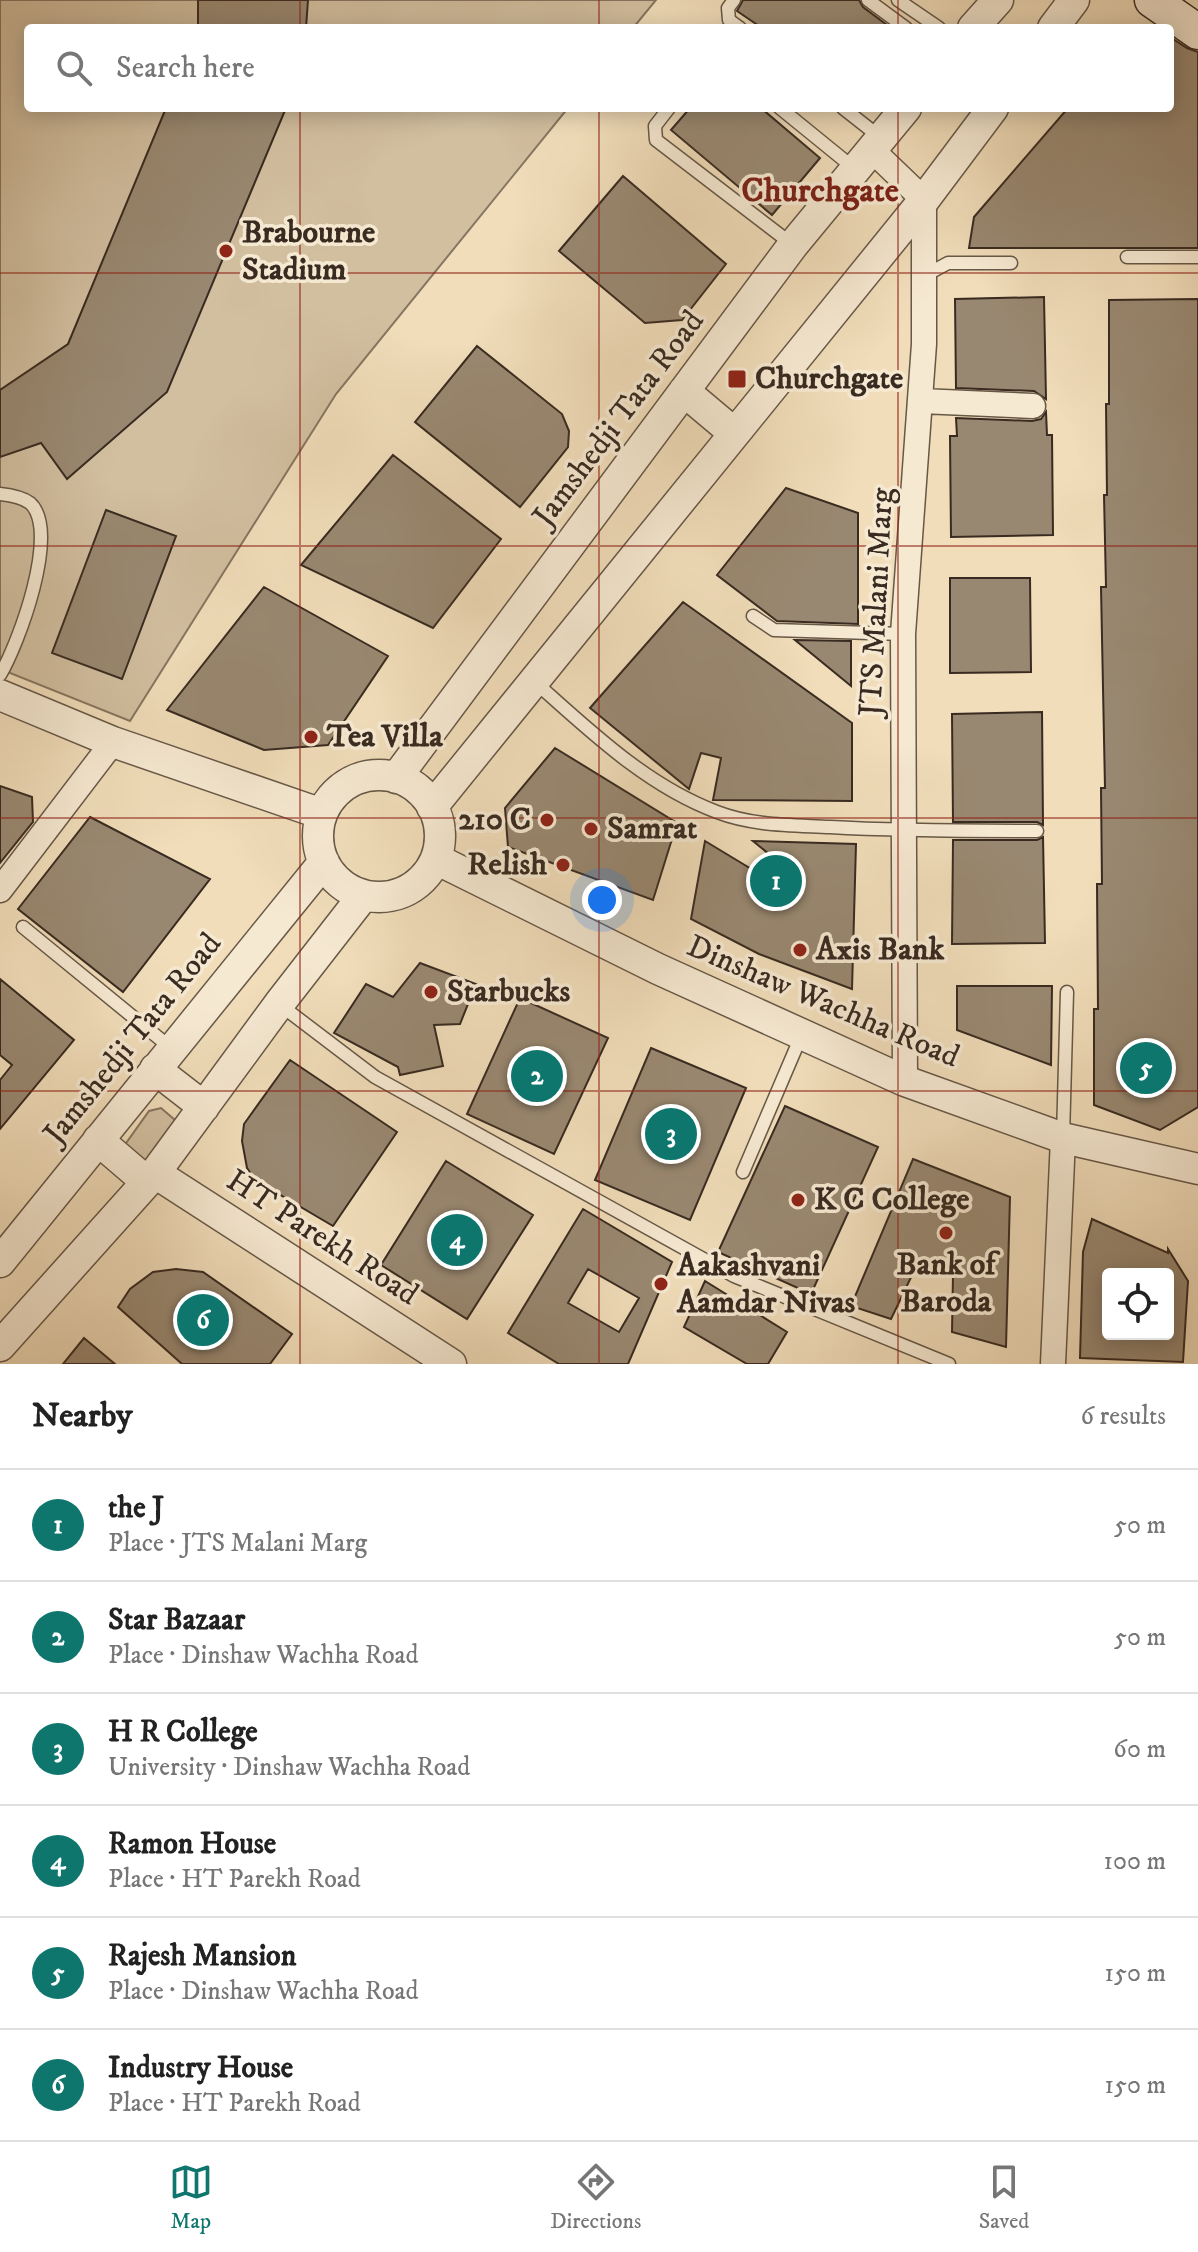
<!DOCTYPE html>
<html lang="en">
<head>
<meta charset="utf-8">
<style>
	body { margin:0; font-family:"IM FELL DW Pica",serif; background:#f2f2f2; color:#222 }
	.controls { position:absolute; right:24px; bottom:24px; display:grid; overflow:hidden; border-radius:8px; box-shadow:0 4px 20px #0003 }
	.controls button { width:72px; height:72px; display:grid; place-items:center; padding:0; border:0; border-bottom:2px solid #e0e0e0; background:#fff; color:#222; font:40px sans-serif }
	.you { position:absolute; left:602px; top:900px; width:28px; height:28px; margin:-20px; border:6px solid #fff; border-radius:50%; background:#1a73e8; box-shadow:0 0 0 12px #1a73e833 }
	.badge { display:grid; place-items:center; width:52px; height:52px; border-radius:50%; background:#0f766e; color:#fff; font-size:26px; font-weight:700 }
	.pin { position:absolute; translate:-50% -50%; border:4px solid #fff; box-shadow:0 2px 8px #0006 }
	.list { margin:0; padding:0; list-style:none }
	h2 { display:flex; justify-content:space-between; align-items:center; height:104px; margin:0; padding:0 32px; font-size:34px }
	h2 small { font-size:26px; font-weight:400; color:#767676 }
	.list li { display:grid; grid-template-columns:52px 1fr auto; gap:24px; align-items:center; box-sizing:border-box; height:112px; padding:0 32px; border-top:2px solid #e0e0e0 }
	.list b { display:block; font-size:30px; white-space:nowrap }
	.list p { margin:0; font-size:26px; white-space:nowrap; color:#767676 }
	.list em { font-size:26px; font-style:normal; color:#767676 }
	.icon { flex:none; width:44px; height:44px; fill:none; stroke:currentColor; stroke-width:2; stroke-linecap:round; stroke-linejoin:round }
	.map { position:relative; flex:none; width:1198px; height:1364px; overflow:hidden }
	.search { position:absolute; background:#fff; box-shadow:0 4px 20px #0003; left:24px; right:24px; top:24px; height:88px; display:flex; align-items:center; gap:20px; box-sizing:border-box; padding:0 28px; border-radius:8px; color:#767676; font-size:30px }
	.sheet { height:776px; background:#fff }
	nav { display:flex; justify-content:space-around; align-items:center; box-sizing:border-box; height:112px; border-top:2px solid #e0e0e0; background:#fff; font-size:22px; color:#767676 }
	nav a { display:grid; justify-items:center; gap:4px }
	nav .on { color:#0f766e }
	.map>svg:first-child { display:block }
	.green { fill:#d2bfa0; stroke:#867560; stroke-width:2 }
	.building { fill:#998871; stroke:#392b21; stroke-width:2; fill-rule:evenodd }
	.lines { fill:none; stroke-linecap:round; stroke-linejoin:round }
	.service-casing { stroke:#675847; stroke-width:15 }
	.minor-casing { stroke:#675847; stroke-width:27 }
	.tertiary-casing { stroke:#675847; stroke-width:33 }
	.secondary-casing { stroke:#392b21; stroke-width:37 }
	.service { stroke:#f6e9d2; stroke-width:12 }
	.minor { stroke:#f6e9d2; stroke-width:24 }
	.tertiary { stroke:#f6e9d2; stroke-width:30 }
	.secondary { stroke:#f6e9d2; stroke-width:34 }
	.grid { fill:none; stroke:#8f2418; stroke-width:2; stroke-opacity:0.55 }
	.poi-dot { fill:#8f2418; stroke:#f6e9d2; stroke-width:3 }
	.labels { text-anchor:middle; dominant-baseline:central; stroke-width:7; stroke-linejoin:round; paint-order:stroke }
	.poi-label { font-size:32px; font-weight:bold; fill:#392b21; stroke:#f6e9d2; text-anchor:start }
	.street-label { font-size:32px; fill:#392b21; stroke:#f6e9d2 }
	.neighbourhood-label { font-size:34px; font-weight:bold; fill:#7a1f14; stroke:#f6e9d2 }
</style>
</head>
<body>
<div class="map">
<svg width="1198" height="1364" viewBox="0 0 1198 1364">
	<rect width="100%" height="100%" fill="#f1ddba"/>
	<filter id="stains"><feTurbulence type="fractalNoise" baseFrequency=".0025" numOctaves="4"/><feColorMatrix values="0 0 0 0 .2 0 0 0 0 .09 0 0 0 0 .02 0 0 0 .5 -.17"/></filter>
	<radialGradient id="worn" r=".72"><stop offset=".6" stop-color="#630" stop-opacity="0"/><stop offset="1" stop-color="#630" stop-opacity=".3"/></radialGradient>
	<path class="green" d="M0,0H656L633,28H28V108H568L336,394L130,721L0,669Z
		M161,1108L175,1120L176,1138L146,1162L124,1146L149,1111Z"/>
	<path class="building" d="M198,0H308L306,28H198Z
		M743,0H859L863,7L891,28H762L737,11Z
		M1170,37L1187,48L1198,52V248H969L974,217L1068,108H1170Z
		M166,108H286L167,392L67,479L41,443L0,457V390L68,344Z
		M690,108H761L820,158L772,215L671,130Z
		M623,176L726,264L682,320L645,323L559,251Z
		M1044,297L1046,399L1034,391L956,388L955,299Z
		M1198,299V1107L1160,1130L1094,1105V1009H1098L1097,884H1102L1101,788H1105L1101,587H1106L1104,495H1107L1106,404H1109V300Z
		M477,346L562,414L569,431L568,447L520,507L415,422Z
		M1046,412L1047,435H1052L1053,535L951,537L950,436H957L956,418L1032,421L1041,419Z
		M393,455L501,539L433,628L301,565Z
		M786,488L858,513V624L777,621L717,575Z
		M106,510L176,536L122,679L52,653Z
		M950,578H1030L1031,672L950,673Z
		M264,587L388,656L328,745L264,750L167,710Z
		M683,602L852,723V801L713,800L721,758L701,753L689,789L590,708Z
		M795,640L851,641V686Z
		M1042,712L1043,825L1037,822H953L952,714Z
		M555,748L677,823L653,900L508,847L505,808Z
		M0,786L32,797L33,822L0,863Z
		M90,817L210,879L123,992L18,909Z
		M1043,837L1045,943L952,944L953,840H1037Z
		M705,841L763,876L775,859L753,841L856,844L852,989L759,954L691,919Z
		M420,963L476,984L460,1024L434,1025L443,1066L400,1075L398,1067L334,1033L366,984L393,997Z
		M0,979L74,1040L0,1129V1080L12,1065L0,1055Z
		M957,986H1052L1051,1065L957,1030Z
		M520,998L608,1038L554,1154L467,1114Z
		M651,1048L746,1088L690,1220L595,1180Z
		M290,1060L397,1132L333,1226L255,1180L247,1168L242,1141L244,1124Z
		M785,1106L878,1147L811,1294L718,1252Z
		M913,1159L1010,1197L1006,1347L952,1332L953,1274L915,1269L891,1319L851,1306Z
		M446,1161L533,1215L467,1319L381,1265Z
		M583,1209L672,1262L628,1364H559L508,1333ZM588,1269L639,1298L619,1332L568,1303Z
		M1092,1219L1168,1253V1249L1188,1281L1183,1362L1080,1358L1083,1252ZM1108,1274H1168V1334H1108Z
		M176,1269L203,1272L292,1334L270,1364H182L118,1307L130,1289L153,1272Z
		M705,1281L787,1332L768,1364H747L684,1327Z
		M84,1338L115,1364H63Z"/>
	<g class="lines">
		<g class="service-casing">
			<path id="service" d="M734,0L728,8L729,20L740,28
				M868,0L906,28
				M898,0L939,28
				M669,108L655,126L656,140L793,245
				M780,108L855,169
				M843,108L881,138
				M1127,257H1198
				M922,277L948,263H1011
				M0,494C9,495 22,497 30,503C61,531 18,645 0,675
				M753,616L774,630L903,634
				M535,682C590,731 647,786 717,812C753,826 792,825 830,827C899,831 968,831 1037,831
				M23,927L171,1048
				M279,1004L375,1077L734,1276L949,1364
				M1063,1137L1067,992
				M743,1172L802,1034"/>
		</g>
		<g class="minor-casing">
			<path id="minor" d="M872,150L924,200V344L903,634L905,1081
				M921,401L1033,406
				M0,890L113,742
				M1053,1364L1063,1138"/>
		</g>
		<g class="tertiary-casing">
			<path id="tertiary" d="M973,28L998,0
				M1053,28L1074,0
				M684,391L734,433
				M0,695L113,742L322,814
				M318 836a61 61 0 1 1 122 0a61 61 0 1 1-122 0Z
				M396,778L793,245L906,108
				M432,807L924,200L993,108
				M436,859L658,969L905,1081L1063,1138L1198,1169
				M155,1069L204,1107
				M98,1140L147,1182
				M155,1173L451,1364
				M0,1262L324,862
				M0,1346L155,1173L279,1004L363,896"/>
		</g>
		<g class="secondary-casing">
			<path id="secondary" d="M1152,0L1198,32"/>
		</g>
		<use href="#service" class="service"/>
		<use href="#minor" class="minor"/>
		<use href="#tertiary" class="tertiary"/>
		<use href="#secondary" class="secondary"/>
	</g>
	<path class="grid" d="M300,0V28M599,0V28M898,0V28M300,108V1364M599,108V1364M898,108V1364M0,273H1198M0,546H1198M0,818H1198M0,1091H1198"/>
	<g class="poi-dot">
		<circle cx="226" cy="251" r="8"/>
		<rect x="727" y="369" width="20" height="20" rx="4"/>
		<circle cx="311" cy="737" r="8"/>
		<circle cx="547" cy="820" r="8"/>
		<circle cx="591" cy="829" r="8"/>
		<circle cx="563" cy="865" r="8"/>
		<circle cx="800" cy="950" r="8"/>
		<circle cx="431" cy="992" r="8"/>
		<circle cx="798" cy="1200" r="8"/>
		<circle cx="946" cy="1233" r="8"/>
		<circle cx="661" cy="1284" r="8"/>
	</g>
	<g class="labels">
		<g class="poi-label">
			<text x="242" y="233">Brabourne<tspan x="242" dy="37">Stadium</tspan></text>
			<text x="755" y="379">Churchgate</text>
			<text x="327" y="737">Tea Villa</text>
			<text x="531" y="820" text-anchor="end">210 C</text>
			<text x="607" y="829">Samrat</text>
			<text x="547" y="865" text-anchor="end">Relish</text>
			<text x="816" y="950">Axis Bank</text>
			<text x="447" y="992">Starbucks</text>
			<text x="814" y="1200">K C College</text>
			<text x="946" y="1265" text-anchor="middle">Bank of<tspan x="946" dy="37">Baroda</tspan></text>
			<text x="677" y="1266">Aakashvani<tspan x="677" dy="37">Aamdar Nivas</tspan></text>
		</g>
		<g class="street-label">
			<text transform="translate(619 419) rotate(-53)">Jamshedji Tata Road</text>
			<text transform="translate(877 602) rotate(-87)">JTS Malani Marg</text>
			<text transform="translate(823 1002) rotate(23)">Dinshaw Wachha Road</text>
			<text transform="translate(133 1039) rotate(-51)">Jamshedji Tata Road</text>
			<text transform="translate(322 1238) rotate(33)">HT Parekh Road</text>
		</g>
		<g class="neighbourhood-label">
			<text x="820" y="191">Churchgate</text>
		</g>
	</g>
	<rect width="100%" height="100%" filter="url(#stains)"/>
	<rect width="100%" height="100%" fill="url(#worn)"/>
</svg>
<div class="controls">
<button><svg class="icon" aria-label="locate" viewBox="0 0 24 24"><circle cx="12" cy="12" r="6"/><path d="M12 2v4M12 18v4M2 12h4M18 12h4"/></svg></button>
</div>
<div class="you"></div>
<div class="pin badge" style="left:776px;top:881px">1</div>
<div class="pin badge" style="left:537px;top:1076px">2</div>
<div class="pin badge" style="left:671px;top:1134px">3</div>
<div class="pin badge" style="left:457px;top:1240px">4</div>
<div class="pin badge" style="left:1146px;top:1068px">5</div>
<div class="pin badge" style="left:203px;top:1320px">6</div>
<div class="search"><svg class="icon" aria-label="search" viewBox="0 0 24 24"><circle cx="10" cy="10" r="6"/><path d="M15 15l6 6"/></svg>Search here</div>
</div>
<section class="sheet">
<h2>Nearby<small>6 results</small></h2>
<ul class="list">
<li><span class="badge">1</span><div><b>the J</b><p>Place · JTS Malani Marg</p></div><em>50 m</em></li>
<li><span class="badge">2</span><div><b>Star Bazaar</b><p>Place · Dinshaw Wachha Road</p></div><em>50 m</em></li>
<li><span class="badge">3</span><div><b>H R College</b><p>University · Dinshaw Wachha Road</p></div><em>60 m</em></li>
<li><span class="badge">4</span><div><b>Ramon House</b><p>Place · HT Parekh Road</p></div><em>100 m</em></li>
<li><span class="badge">5</span><div><b>Rajesh Mansion</b><p>Place · Dinshaw Wachha Road</p></div><em>150 m</em></li>
<li><span class="badge">6</span><div><b>Industry House</b><p>Place · HT Parekh Road</p></div><em>150 m</em></li>
</ul>
</section>
<nav>
<a class="on"><svg class="icon" aria-label="map" viewBox="0 0 24 24"><path d="M3 6l6-2 6 2 6-2v14l-6 2-6-2-6 2zM9 4v14M15 6v14"/></svg>Map</a>
<a><svg class="icon" aria-label="directions" viewBox="0 0 24 24"><path d="M12 3l9 9-9 9-9-9zM9 14v-3h6M13 9l2 2-2 2"/></svg>Directions</a>
<a><svg class="icon" aria-label="saved" viewBox="0 0 24 24"><path d="M7 4h10v16l-5-4-5 4z"/></svg>Saved</a>
</nav>
</body>
</html>
